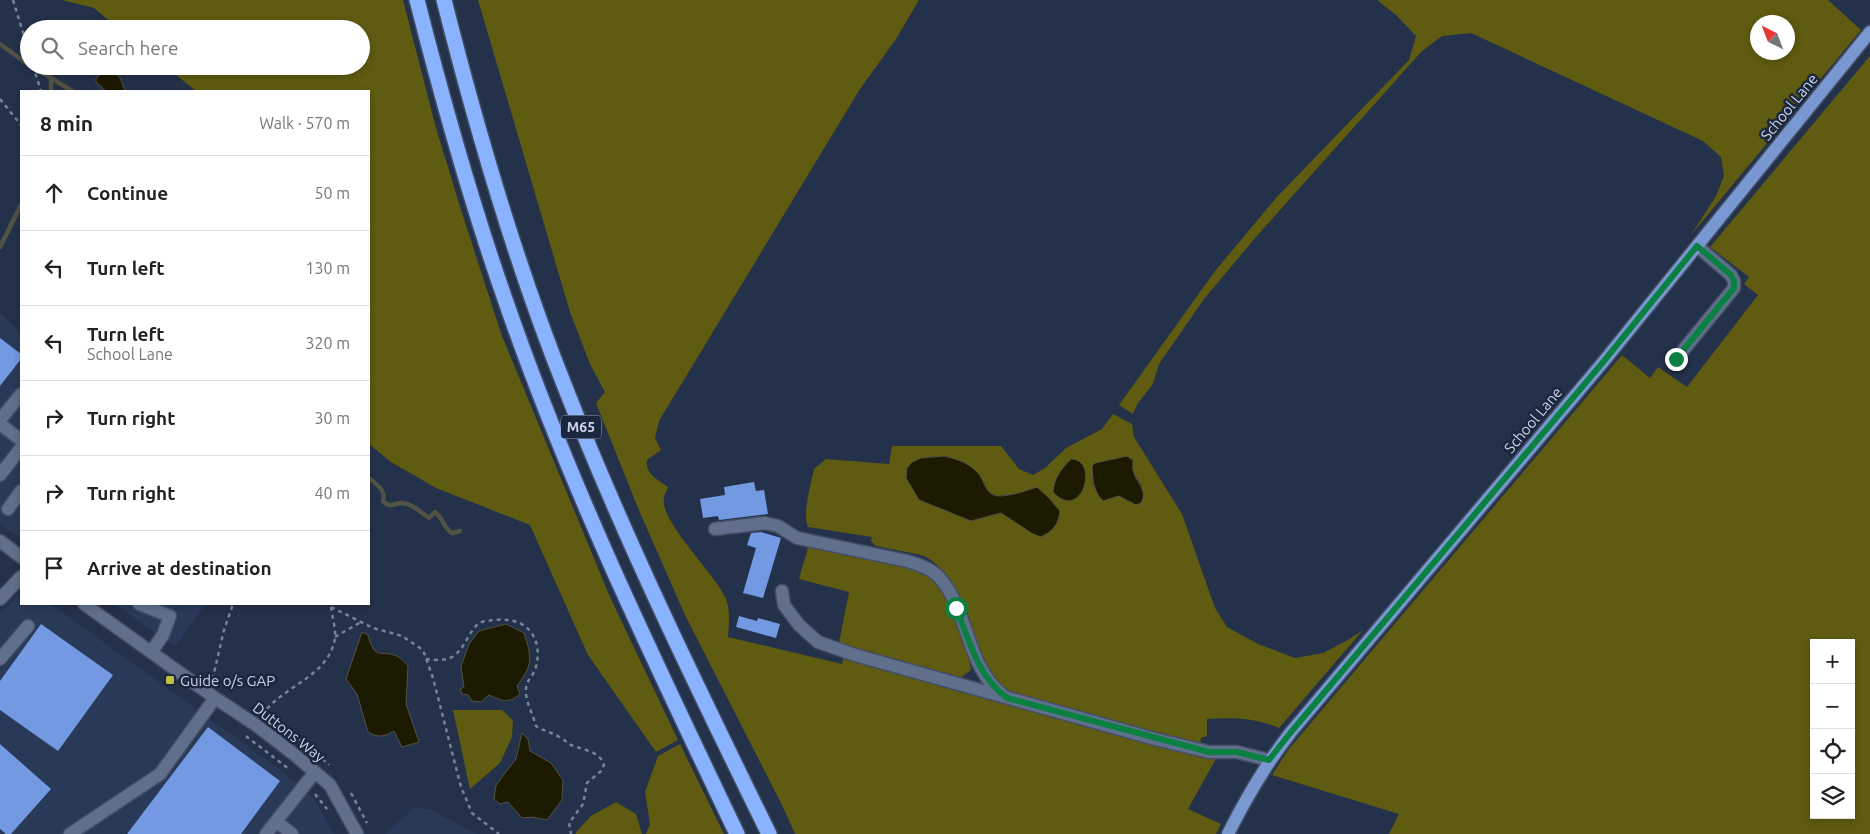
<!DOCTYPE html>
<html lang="en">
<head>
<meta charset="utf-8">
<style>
	body { margin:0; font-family:Ubuntu,sans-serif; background:#f6f6f6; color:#222 }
	.controls { position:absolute; right:15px; bottom:15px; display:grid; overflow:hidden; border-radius:0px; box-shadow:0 2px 8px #0003 }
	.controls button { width:45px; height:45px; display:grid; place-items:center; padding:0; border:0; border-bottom:1px solid #e0e0e0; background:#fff; color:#222; font:25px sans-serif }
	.compass { position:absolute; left:1750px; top:15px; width:45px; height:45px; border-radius:50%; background:#fff; box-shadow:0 2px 8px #0003; rotate:318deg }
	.stop { position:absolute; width:15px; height:15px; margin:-11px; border:4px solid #0b8043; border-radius:50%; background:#fff }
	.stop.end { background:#0b8043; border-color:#fff; box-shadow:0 1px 5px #0008 }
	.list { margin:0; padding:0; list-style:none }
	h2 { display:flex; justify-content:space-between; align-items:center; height:65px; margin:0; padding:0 20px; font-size:21px }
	h2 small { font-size:16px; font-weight:400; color:#767676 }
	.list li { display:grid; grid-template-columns:32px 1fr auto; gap:15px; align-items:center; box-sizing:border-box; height:75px; padding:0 20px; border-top:1px solid #e0e0e0 }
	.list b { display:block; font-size:19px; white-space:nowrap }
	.list p { margin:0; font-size:16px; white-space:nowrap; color:#767676 }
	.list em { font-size:16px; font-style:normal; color:#767676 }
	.icon { flex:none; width:28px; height:28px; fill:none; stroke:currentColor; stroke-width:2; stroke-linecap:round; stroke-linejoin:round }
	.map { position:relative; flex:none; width:1870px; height:834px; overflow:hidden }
	.search { position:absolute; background:#fff; box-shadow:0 2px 8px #0003; left:20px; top:20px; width:350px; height:55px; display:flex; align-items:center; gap:12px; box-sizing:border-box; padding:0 18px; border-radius:28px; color:#767676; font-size:19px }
	.panel { position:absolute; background:#fff; box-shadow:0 2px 8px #0003; left:20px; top:90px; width:350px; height:515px; border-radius:0px }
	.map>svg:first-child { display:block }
	.built { fill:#293a58 }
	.green { fill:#5f5b10; fill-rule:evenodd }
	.water { fill:#1c1a00; stroke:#515345 }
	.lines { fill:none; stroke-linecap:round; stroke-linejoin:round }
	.stream { stroke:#515345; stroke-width:4.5 }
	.building { fill:#7299e2 }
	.minor-casing { stroke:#434d63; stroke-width:15 }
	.major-casing { stroke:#434d63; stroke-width:15 }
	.highway-casing { stroke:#434d63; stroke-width:18 }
	.path { stroke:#778397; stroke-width:2.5; stroke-dasharray:4 4; stroke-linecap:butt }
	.minor { stroke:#60708c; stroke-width:12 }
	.major { stroke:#7998d1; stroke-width:12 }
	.highway { stroke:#89b2ff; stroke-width:15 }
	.route { stroke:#0b8043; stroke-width:6 }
	.poi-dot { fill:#c4bd3e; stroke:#1a273f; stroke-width:2 }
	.labels { text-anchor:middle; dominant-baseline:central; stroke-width:5; stroke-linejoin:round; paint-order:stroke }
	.shield { fill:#1a273f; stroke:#98a2b5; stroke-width:1 }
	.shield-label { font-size:14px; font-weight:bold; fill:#ced7e7 }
	.street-label { font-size:15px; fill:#ced7e7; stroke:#1a273f }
	.poi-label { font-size:15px; fill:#ced7e7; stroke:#1a273f; text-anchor:start }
</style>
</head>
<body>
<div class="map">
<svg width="1870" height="834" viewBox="0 0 1870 834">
	<rect width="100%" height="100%" fill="#24314a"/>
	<path class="built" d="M0,313L21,333V540L0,524Z
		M21,595V604H51L282,771L315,800L334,834H0V614L16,597Z
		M114,604H206L175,646Z
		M415,807L431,810L477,834H385Z"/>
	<path class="green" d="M62,0H403L436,128L462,213L502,336L610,597L678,740L656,752L588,655L530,525L436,488L391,462L369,444V91H196L165,66H361V29H119L94,8Z
		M478,0H919L896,39L860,89L659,421L655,438L661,450L647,460C645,474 658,480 668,487C667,491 664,495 664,498C659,520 713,572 724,595C731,607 729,623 728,637L842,664L844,656L1217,757L1188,809L1221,824L1216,834H795L782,805L685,615L638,508L596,403L605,392L590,364L570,312Z
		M1377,0H1828L1861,30L1691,235L1716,196L1724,176L1721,157L1703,141L1471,33L1442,36L1421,52L1256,237L1204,299L1159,364L1153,384L1138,403L1133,414L1119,405L1215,271L1276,198L1409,60L1416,36L1396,15ZM1758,22H1788V52H1758Z
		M1870,56V834H1389L1399,814L1272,775L1288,750L1622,355L1650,378L1658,367L1687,387L1758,295L1744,284L1749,277L1710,247ZM1814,643H1851V815H1814Z
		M1113,414L1132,424L1134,437L1182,514L1215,608L1227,627L1258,644L1295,658L1323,653L1348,640L1363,630L1279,728C1256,718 1233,717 1207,719V736L1201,738L1200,745L1011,692L1000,686L989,675L952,587C946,573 936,560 921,555L876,546L871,541L872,537L808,527C802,515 811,483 814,469L826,459L889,464L892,446H1001L1019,469L1033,475L1045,468L1066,448L1102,429ZM945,456L964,462L984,482L987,491L997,496L1013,494L1033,534L1001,513L971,521L956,515L921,458ZM1095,463L1133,472L1142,486L1128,502L1119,496L1103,500L1093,485L1092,466Z
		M809,544L926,571L941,588L951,609L968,654L971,670L960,678L839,643L849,592L799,579Z
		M453,710H502L513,720L512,737L500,763L470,789Z
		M680,744L724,834H646L650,824L645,792L658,756Z
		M616,802L636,814L642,834H576V832L591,816Z"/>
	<path class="water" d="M103,72C121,73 119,76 125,91H106L96,82V78Z
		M944,456C956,459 967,462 976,471C985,478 984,495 998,496C1011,496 1025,491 1037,487L1049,498L1060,511C1059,524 1053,531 1041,537L1033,534L1001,513L971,521L919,500L906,478L907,468L912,462L921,458Z
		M1127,456L1133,460C1133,464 1132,469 1134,473C1137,484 1148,490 1141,503L1136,505L1119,496L1103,501C1093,491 1093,480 1092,466L1095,463Z
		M1071,459C1100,459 1082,524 1053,492C1054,478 1061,469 1071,459Z
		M506,624L524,633C532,658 533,665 517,686L520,694C509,704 502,701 489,695L481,702L472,701L468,695L462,694L460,689L464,687L461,666L469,644L479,631Z
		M362,632L368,635C375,664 383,647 400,658C403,660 406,664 408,666L406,704L419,742L402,747L394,731C384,737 378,738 368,732L357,694L346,679Z
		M522,733L528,739L530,751L551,763L563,780L562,800L547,820L532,817L522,818L508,802L500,804L494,799L496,785L516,759Z"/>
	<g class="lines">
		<path class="stream" d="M0,44L29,65
			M32,66L72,91
			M51,91V79
			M0,247L21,205
			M369,478C377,485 386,490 383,501C390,509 394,503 402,503C413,504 420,512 429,518L435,512C443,518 444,528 452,533L460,531"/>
	</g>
	<path class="building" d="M0,338L21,354V359L0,386Z
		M754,482L756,491L764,490L768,514L719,520L718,516L703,518L700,499L725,495L724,487Z
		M761,532L781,538L763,598L743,593L756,548L747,545L751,533Z
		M739,616L757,621L758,618L780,624L776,638L736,627Z
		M41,624L113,675L58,751L0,710V681Z
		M208,727L280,781L241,834H127Z
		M0,744L51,789L11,834H6L0,829Z"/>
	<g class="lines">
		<g class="minor-casing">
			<path id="minor" d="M1676,359L1734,288V281L1731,275L1697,246
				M0,420L21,394
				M0,424L21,440
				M0,475L21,448
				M8,509L21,491
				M715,529L765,523L778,526L797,538L907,561C918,564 930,568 938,576C970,610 965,667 1004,696
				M0,541L21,557
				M782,591L784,605L799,625L818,642L855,655L1155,739L1209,752H1237L1269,760
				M0,599L21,577
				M84,604L215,698L256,725L295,755L330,785L357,834
				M139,604L170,616L163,635L152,651
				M0,659L28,626
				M276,821L292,834
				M70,834L160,774L215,698
				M266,834L315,772"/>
		</g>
		<g class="major-casing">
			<path id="major" d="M1228,834C1246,798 1266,764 1291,732L1604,361L1870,32"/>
		</g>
		<g class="highway-casing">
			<path id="highway" d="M417,0C443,102 471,203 506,302C569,485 654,660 737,834
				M444,0C477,131 515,262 565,387C625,540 697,687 769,834"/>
		</g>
		<path class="path" d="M13,0L29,52
			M33,66L41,91
			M0,99L21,125
			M331,607L373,628L402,636L423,650L433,678L461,787L472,813L499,834
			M335,637L361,622
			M426,659C434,660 445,661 452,657C464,650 468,633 478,624C482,621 488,621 493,620C512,618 529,622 536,642C539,651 538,664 534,672C531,678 526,682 526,689C525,701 533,714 536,726C544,731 553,733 561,738C565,740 567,743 571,745C583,750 600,751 604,765L601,771L587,783L583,804L569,823L571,834
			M210,678L214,673L224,630L233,604
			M262,715C282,686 329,677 335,638C336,629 332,616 331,607L328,604
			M285,729L306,744L329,765
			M248,736L247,737L289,769
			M351,793L367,823
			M315,794L327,809"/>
		<use href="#minor" class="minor"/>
		<use href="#major" class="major"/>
		<use href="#highway" class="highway"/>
	</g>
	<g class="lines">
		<path class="route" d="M956,608C969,640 978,677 1007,698L1209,752H1237L1269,760L1291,732L1604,361L1697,246L1731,275L1734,281V288L1676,359"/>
	</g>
	<rect class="poi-dot" x="165" y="675" width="10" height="10" rx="2.5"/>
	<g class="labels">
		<rect class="shield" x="561" y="415.5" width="40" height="23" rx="4"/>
		<g class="shield-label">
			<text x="581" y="427">M65</text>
		</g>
		<g class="street-label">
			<text transform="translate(1789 107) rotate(-51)">School Lane</text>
			<text transform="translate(1533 420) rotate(-50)">School Lane</text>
			<text transform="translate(289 732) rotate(38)">Duttons Way</text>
		</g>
		<g class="poi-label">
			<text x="180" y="680">Guide o/s GAP</text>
		</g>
	</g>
</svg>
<div class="controls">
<button>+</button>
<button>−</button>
<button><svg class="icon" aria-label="locate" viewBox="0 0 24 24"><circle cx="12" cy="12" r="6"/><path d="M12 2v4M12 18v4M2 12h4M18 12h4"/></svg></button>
<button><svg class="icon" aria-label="layers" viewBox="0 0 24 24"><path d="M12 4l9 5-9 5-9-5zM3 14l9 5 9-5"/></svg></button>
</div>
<svg class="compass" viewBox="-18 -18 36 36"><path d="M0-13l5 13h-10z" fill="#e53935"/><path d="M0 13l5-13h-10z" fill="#767676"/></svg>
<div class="stop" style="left:956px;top:608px"></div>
<div class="stop end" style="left:1676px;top:359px"></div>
<div class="search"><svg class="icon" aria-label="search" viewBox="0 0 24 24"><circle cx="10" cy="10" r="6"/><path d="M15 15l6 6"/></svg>Search here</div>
<section class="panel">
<h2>8 min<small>Walk · 570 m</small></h2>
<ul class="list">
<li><svg class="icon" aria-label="ahead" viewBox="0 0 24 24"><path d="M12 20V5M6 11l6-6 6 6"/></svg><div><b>Continue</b></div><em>50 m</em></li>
<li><svg class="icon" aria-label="left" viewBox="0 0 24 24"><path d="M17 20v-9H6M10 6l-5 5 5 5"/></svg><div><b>Turn left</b></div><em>130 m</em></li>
<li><svg class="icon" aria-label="left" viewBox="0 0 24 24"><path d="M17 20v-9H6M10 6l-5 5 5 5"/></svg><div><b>Turn left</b><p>School Lane</p></div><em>320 m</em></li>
<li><svg class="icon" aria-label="right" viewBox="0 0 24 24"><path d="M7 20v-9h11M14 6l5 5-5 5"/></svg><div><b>Turn right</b></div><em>30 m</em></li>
<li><svg class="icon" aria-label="right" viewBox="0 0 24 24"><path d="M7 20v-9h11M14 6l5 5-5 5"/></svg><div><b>Turn right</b></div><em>40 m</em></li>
<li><svg class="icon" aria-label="arrive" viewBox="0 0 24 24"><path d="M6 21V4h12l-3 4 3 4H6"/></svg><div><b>Arrive at destination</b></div></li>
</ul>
</section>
</div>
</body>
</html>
